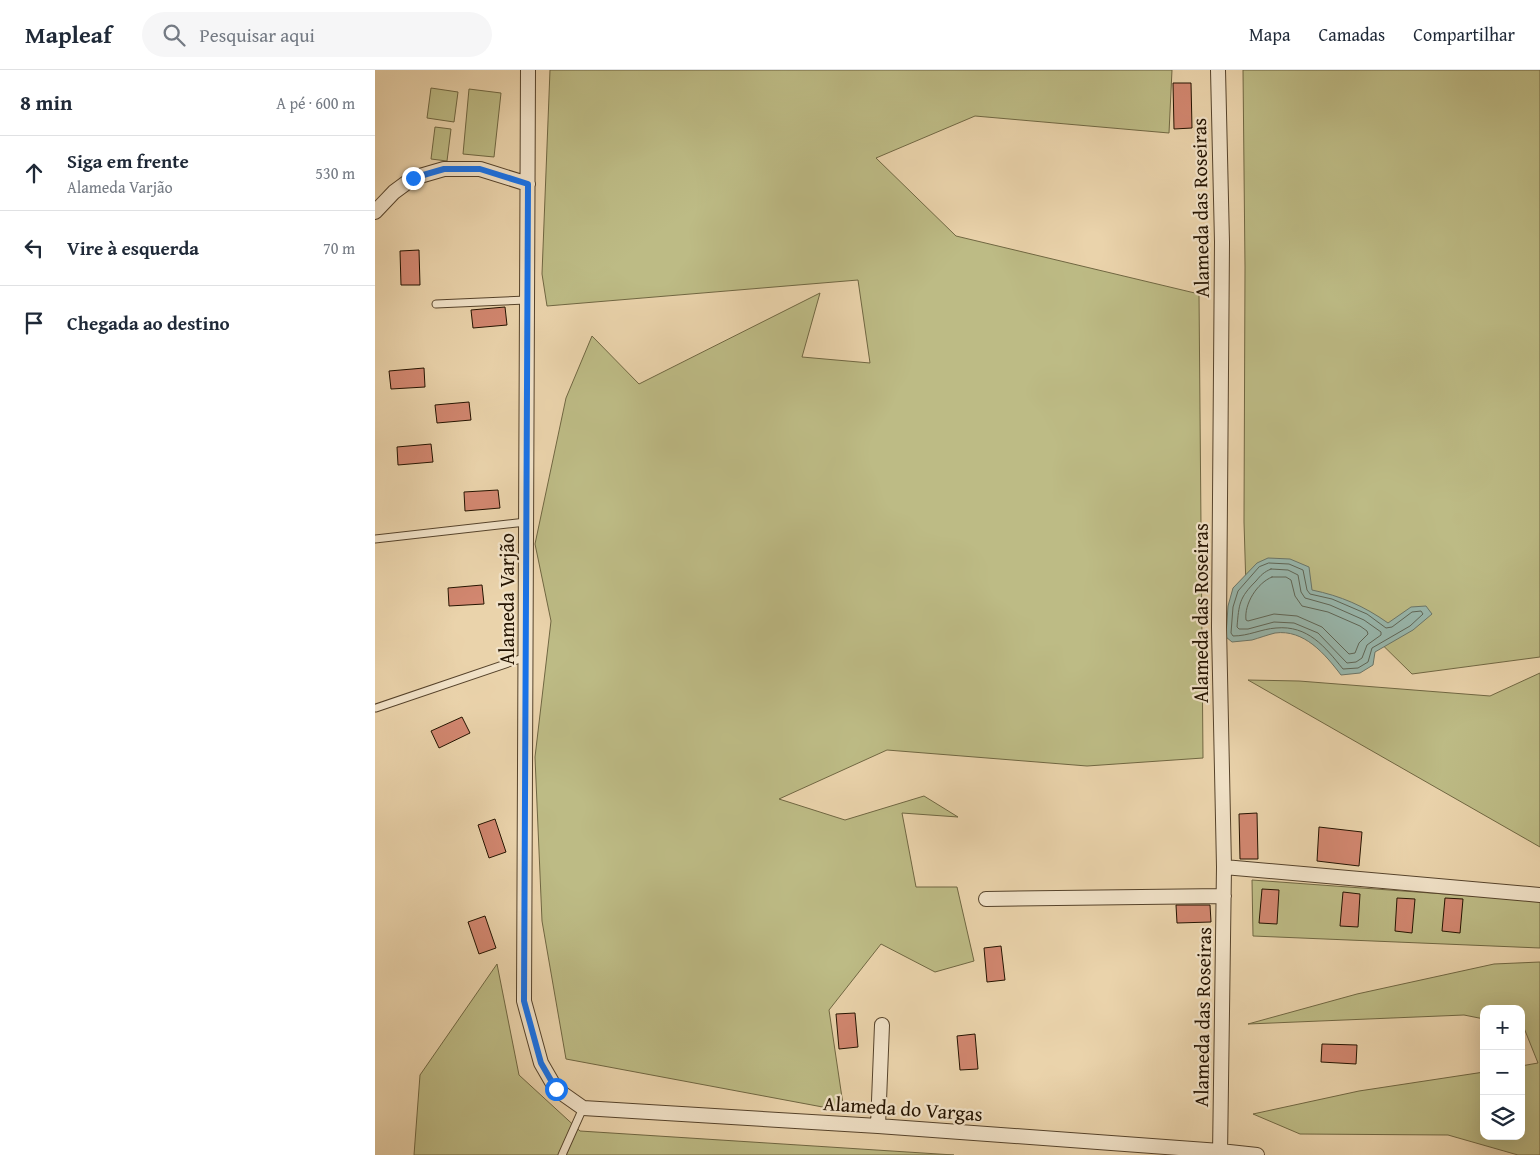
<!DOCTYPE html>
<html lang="pt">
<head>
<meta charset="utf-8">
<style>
	body { margin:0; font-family:"Gentium Book Plus",serif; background:#f6f6f7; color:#1f2937 }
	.controls { position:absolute; right:15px; bottom:15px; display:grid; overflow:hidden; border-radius:10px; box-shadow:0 5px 20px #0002 }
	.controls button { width:45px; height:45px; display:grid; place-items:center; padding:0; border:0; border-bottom:1px solid #e0e1e3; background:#fff; color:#1f2937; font:25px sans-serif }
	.stop { position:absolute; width:15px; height:15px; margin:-11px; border:4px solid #1a73e8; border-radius:50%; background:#fff }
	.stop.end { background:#1a73e8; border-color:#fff; box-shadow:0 1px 5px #0008 }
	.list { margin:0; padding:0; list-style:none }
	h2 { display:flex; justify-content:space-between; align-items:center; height:65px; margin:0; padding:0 20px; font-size:21px }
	h2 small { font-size:16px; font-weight:400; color:#747a83 }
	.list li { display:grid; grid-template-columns:32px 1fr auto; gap:15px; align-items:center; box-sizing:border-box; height:75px; padding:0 20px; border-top:1px solid #e0e1e3 }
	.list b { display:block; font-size:19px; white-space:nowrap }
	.list p { margin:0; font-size:16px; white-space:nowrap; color:#747a83 }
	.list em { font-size:16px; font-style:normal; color:#747a83 }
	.icon { flex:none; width:28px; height:28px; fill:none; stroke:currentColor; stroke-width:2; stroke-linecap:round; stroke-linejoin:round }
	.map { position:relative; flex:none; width:1165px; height:1085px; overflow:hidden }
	header { display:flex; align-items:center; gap:30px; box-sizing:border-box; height:70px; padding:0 25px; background:#fff; border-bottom:1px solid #e0e1e3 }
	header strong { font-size:24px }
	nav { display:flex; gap:28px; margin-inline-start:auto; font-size:18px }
	.search { width:350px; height:45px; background:#f6f6f7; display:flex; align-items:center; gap:12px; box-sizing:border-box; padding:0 18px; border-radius:28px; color:#747a83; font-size:19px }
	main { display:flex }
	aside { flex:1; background:#fff }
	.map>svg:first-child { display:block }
	.green { fill:#bdbb85; stroke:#706742 }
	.water { fill:#98b7ad; stroke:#6a7568 }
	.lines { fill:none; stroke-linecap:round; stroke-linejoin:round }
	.shore { stroke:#5e6556; stroke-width:1 }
	.building { fill:#d28770; stroke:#241300 }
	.lane-casing { stroke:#56432b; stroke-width:9 }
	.street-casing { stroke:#56432b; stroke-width:16 }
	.lane { stroke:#f1e2c8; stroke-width:7 }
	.street { stroke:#f1e2c8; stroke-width:14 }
	.route { stroke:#1a73e8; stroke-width:6 }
	.labels { text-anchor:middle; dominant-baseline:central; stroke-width:4.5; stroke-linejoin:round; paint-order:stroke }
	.street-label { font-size:20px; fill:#241300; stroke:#f1e2c8 }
</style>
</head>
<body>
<header>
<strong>Mapleaf</strong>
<div class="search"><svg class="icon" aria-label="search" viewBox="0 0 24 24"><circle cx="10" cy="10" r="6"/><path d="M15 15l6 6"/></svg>Pesquisar aqui</div>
<nav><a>Mapa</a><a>Camadas</a><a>Compartilhar</a></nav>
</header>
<main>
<aside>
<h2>8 min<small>A pé · 600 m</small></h2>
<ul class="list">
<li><svg class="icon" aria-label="ahead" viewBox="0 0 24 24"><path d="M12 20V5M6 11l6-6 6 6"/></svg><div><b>Siga em frente</b><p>Alameda Varjão</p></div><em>530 m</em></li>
<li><svg class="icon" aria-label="left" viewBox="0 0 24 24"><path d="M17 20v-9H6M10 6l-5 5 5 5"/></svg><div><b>Vire à esquerda</b></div><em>70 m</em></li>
<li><svg class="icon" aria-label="arrive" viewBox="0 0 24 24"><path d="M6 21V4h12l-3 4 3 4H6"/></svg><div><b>Chegada ao destino</b></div></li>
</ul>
</aside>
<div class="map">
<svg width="1165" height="1085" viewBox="0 0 1165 1085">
	<rect width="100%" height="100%" fill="#ead3ab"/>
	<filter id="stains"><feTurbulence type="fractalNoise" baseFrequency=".004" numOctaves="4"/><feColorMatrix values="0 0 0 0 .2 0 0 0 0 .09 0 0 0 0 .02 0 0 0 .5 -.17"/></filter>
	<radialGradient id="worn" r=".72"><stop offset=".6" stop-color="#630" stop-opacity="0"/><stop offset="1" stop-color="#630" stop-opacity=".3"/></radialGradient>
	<path class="green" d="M175,0H797L794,63L600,46L501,88L581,166L824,224L828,688L712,696L512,680L404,729L470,750L549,726L583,747L527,743L541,817H582L599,891L560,902L506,874L454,940L469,1041L191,989L167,851L160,687L176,551L160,474L191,328L217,266L264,314L445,223L427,287L495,293L483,210L172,236L167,204Z
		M868,0H1165V587L1037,604L979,547L871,518L869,452L870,197Z
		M56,18L83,22L79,52L52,48Z
		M94,19L126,23L119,87L88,84Z
		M60,57L76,59L72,91L56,89Z
		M1165,603V777L873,610L924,611L1115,626Z
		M877,810L1165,831V878L878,866Z
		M1165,892V1085H1143L1073,1065L925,1064L878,1044L984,1021L1109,1002V1066H1146V996L1163,993L1149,958L1146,957V939H1109V949L1089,945L873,954L982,924L1119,894Z
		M122,894L144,1005L205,1061L579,1085H39L45,1005Z"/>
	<path class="water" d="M893,488L915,489L934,497L937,520C966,526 989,536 1013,553L1036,537L1051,536L1057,544L1038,560L1000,582L998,595L985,603L966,605C950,584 929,559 900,563C892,565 884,568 877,570C870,571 864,571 857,572L851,567L853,536L858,518L882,493Z"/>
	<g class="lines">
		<path class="shore" d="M894,493L914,494L928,500L932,520L935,524L957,529L992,544L1011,558L1017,557L1037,542L1046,541L1048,544L1035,556L997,578L993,592L983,598L968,599C950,577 933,555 901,558C886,559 874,566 858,566L856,563L858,537L863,521L884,497Z
			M896,499L913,500L923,505L926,522L930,528L955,535L989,550L1006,562V565L992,575L987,588L981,592L972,593L943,563L919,553L899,552L873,559H864L862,557C864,534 864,528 881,511C886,505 889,502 896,499Z
			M897,507H911L916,510L920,526L927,536L953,542L985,556L992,561L993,564L984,573L980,583L974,584L947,557L922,546L899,544L873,551L871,550C869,534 882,513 897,507Z"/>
	</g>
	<path class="building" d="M798,13H816L817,58L799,59Z
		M44,180L45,215H26L25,181Z
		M130,237L132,255L98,258L96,240Z
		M49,298L50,317L16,319L14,301Z
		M94,332L96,350L62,353L60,335Z
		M56,374L58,392L23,395L22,377Z
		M123,420L125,438L90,441L89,422Z
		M107,515L109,534L74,536L73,518Z
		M87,647L95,663L64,678L56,661Z
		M882,743L883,789H865L864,744Z
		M120,749L131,782L114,788L103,755Z
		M944,757L987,762L984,796L942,791Z
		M887,819L904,820L902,854L884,853Z
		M968,822L985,824L983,857L965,856Z
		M1022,828L1040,829L1037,863L1020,861Z
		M1070,828L1088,829L1085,863L1067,861Z
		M801,835H835L836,852L802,853Z
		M110,846L121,878L104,884L93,852Z
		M626,876L630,910L612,912L609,878Z
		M480,943L483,977L464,979L461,944Z
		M600,964L603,999L585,1000L582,966Z
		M947,974L982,975L981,994L946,992Z"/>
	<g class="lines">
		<g class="lane-casing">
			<path id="lane" d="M61,234L152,230
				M0,469L151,452
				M1,638L151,587
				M187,1085L208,1038"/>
		</g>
		<g class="street-casing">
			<path id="street" d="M153,0L149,931L166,993L181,1019L208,1038L503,1056L845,1081L882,1085
				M843,0L847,172L844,557L849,797L845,1085
				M0,142L19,122L38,108L69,99H105L153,114
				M849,797L1165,825
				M611,829L849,826
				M503,1056L507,955"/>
		</g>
		<use href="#lane" class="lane"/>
		<use href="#street" class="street"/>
	</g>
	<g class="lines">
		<path class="route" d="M38,108L69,99H105L153,114L149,931L166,993L181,1019"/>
	</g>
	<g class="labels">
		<g class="street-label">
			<text transform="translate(825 138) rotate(-91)">Alameda das Roseiras</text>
			<text transform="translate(131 529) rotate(-90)">Alameda Varjão</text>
			<text transform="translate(825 543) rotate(-90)">Alameda das Roseiras</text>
			<text transform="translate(827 947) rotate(-89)">Alameda das Roseiras</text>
			<text transform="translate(528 1038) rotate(4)">Alameda do Vargas</text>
		</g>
	</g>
	<rect width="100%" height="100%" filter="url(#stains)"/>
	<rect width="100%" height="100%" fill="url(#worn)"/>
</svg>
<div class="controls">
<button>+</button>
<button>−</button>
<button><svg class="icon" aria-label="layers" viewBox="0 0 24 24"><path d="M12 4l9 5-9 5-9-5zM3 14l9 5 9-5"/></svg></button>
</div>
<div class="stop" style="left:181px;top:1019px"></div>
<div class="stop end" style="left:38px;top:108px"></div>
</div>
</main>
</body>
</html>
